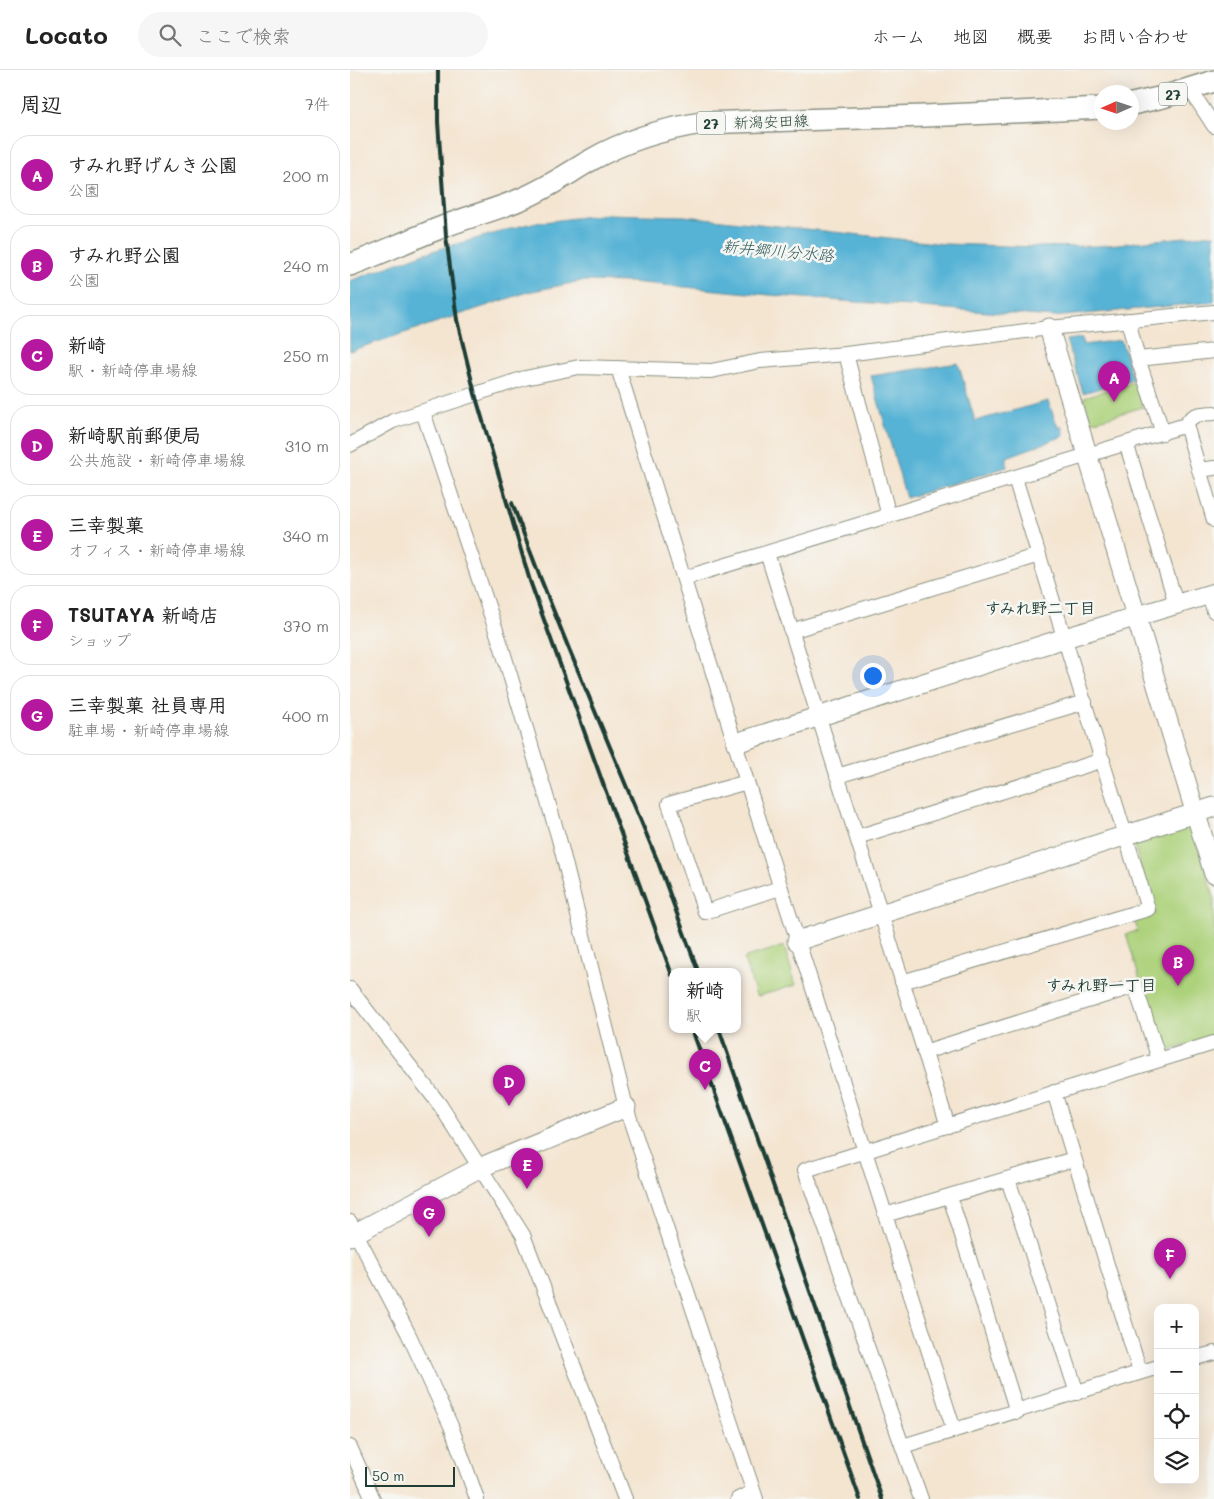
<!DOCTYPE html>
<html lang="ja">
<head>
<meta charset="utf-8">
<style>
	body { margin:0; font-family:Mali,"Klee One",sans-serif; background:#f6f6f6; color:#222 }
	.controls { position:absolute; right:15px; bottom:15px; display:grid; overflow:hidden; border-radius:10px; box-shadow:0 5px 20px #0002 }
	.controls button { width:45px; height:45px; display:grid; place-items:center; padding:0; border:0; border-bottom:1px solid #e0e0e0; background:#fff; color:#222; font:25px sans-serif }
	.compass { position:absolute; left:744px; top:15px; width:45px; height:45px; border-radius:50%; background:#fff; box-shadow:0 5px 20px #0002; rotate:267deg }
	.scale { position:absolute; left:15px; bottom:12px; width:90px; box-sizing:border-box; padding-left:5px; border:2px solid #1f3d34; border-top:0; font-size:14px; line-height:18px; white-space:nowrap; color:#1f3d34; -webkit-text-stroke:4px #f6f6f2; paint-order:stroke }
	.you { position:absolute; left:522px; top:605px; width:18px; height:18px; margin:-12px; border:4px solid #fff; border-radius:50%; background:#1a73e8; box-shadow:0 0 0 8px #1a73e833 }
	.badge { display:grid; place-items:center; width:32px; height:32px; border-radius:50%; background:#b5179e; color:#fff; font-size:16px; font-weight:700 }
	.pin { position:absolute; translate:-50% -41px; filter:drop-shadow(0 1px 2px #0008) }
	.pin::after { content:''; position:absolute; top:26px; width:18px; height:15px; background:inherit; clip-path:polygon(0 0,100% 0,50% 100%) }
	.popup { position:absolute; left:319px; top:898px; width:72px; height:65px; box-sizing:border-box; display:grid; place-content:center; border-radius:10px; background:#fff; filter:drop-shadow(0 1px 4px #0005); font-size:16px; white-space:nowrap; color:#767676 }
	.popup b { font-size:19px; color:#222 }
	.popup::after { content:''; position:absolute; left:50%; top:100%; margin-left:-10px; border:10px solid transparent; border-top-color:#fff }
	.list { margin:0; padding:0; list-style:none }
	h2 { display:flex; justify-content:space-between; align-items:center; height:65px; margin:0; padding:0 20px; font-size:21px }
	h2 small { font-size:16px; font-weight:400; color:#767676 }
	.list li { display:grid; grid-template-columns:32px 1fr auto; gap:15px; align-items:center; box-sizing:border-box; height:80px; margin:0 10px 10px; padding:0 10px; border:1px solid #e0e0e0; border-radius:20px }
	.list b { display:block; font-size:19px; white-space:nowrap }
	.list p { margin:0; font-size:16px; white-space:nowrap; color:#767676 }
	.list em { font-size:16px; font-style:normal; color:#767676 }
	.icon { flex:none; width:28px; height:28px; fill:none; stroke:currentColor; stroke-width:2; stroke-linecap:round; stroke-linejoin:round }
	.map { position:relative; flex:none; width:864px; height:1429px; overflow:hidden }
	header { display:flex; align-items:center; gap:30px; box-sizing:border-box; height:70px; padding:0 25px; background:#fff; border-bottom:1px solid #e0e0e0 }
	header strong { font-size:24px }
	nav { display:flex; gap:28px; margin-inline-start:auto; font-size:18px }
	.search { width:350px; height:45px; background:#f6f6f6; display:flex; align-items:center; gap:12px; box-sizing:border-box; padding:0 18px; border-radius:28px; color:#767676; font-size:19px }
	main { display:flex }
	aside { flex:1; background:#fff }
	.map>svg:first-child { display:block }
	.green { fill:#add27b; stroke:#668858 }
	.water { fill:#57b3d5; stroke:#3b7884 }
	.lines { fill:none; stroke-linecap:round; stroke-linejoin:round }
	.street-casing { stroke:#8a9182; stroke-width:16 }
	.secondary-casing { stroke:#8a9182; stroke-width:21 }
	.primary-casing { stroke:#8a9182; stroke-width:24 }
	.street { stroke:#fff; stroke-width:14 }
	.secondary { stroke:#fff; stroke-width:19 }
	.primary { stroke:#fff; stroke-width:21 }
	.rail { stroke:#1f3d34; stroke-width:4 }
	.labels { text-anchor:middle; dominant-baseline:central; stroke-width:5; stroke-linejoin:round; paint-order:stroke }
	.shield { fill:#f6f6f2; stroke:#60746d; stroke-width:1 }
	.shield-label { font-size:14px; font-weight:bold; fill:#1f3d34 }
	.street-label { font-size:15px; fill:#1f3d34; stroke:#f6f6f2 }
	.water-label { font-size:16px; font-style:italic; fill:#2d5a5c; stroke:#f6f6f2 }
	.neighbourhood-label { font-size:16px; font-weight:bold; fill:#1f3d34; stroke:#f6f6f2 }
</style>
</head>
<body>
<header>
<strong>Locato</strong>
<div class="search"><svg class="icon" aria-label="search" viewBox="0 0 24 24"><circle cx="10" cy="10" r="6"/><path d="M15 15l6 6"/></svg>ここで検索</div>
<nav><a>ホーム</a><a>地図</a><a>概要</a><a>お問い合わせ</a></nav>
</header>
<main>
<aside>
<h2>周辺<small>7件</small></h2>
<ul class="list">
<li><span class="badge">A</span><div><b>すみれ野げんき公園</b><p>公園</p></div><em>200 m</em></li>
<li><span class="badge">B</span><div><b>すみれ野公園</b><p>公園</p></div><em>240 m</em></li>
<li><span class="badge">C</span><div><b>新崎</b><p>駅 · 新崎停車場線</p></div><em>250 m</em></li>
<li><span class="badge">D</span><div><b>新崎駅前郵便局</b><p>公共施設 · 新崎停車場線</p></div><em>310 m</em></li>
<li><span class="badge">E</span><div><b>三幸製菓</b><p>オフィス · 新崎停車場線</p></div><em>340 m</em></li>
<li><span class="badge">F</span><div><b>TSUTAYA 新崎店</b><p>ショップ</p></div><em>370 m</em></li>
<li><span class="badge">G</span><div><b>三幸製菓 社員専用</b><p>駐車場 · 新崎停車場線</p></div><em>400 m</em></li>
</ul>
</aside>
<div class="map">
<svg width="864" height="1429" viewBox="0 0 864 1429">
	<rect width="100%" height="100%" fill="#f6f6f2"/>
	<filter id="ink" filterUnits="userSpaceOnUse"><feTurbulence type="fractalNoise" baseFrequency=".02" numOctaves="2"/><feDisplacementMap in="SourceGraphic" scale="10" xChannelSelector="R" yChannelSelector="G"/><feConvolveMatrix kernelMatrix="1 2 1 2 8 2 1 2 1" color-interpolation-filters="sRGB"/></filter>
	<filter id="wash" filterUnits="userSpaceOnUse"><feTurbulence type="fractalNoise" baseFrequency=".0096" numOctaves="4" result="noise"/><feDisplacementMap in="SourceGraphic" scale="20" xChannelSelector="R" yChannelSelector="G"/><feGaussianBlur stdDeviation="1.12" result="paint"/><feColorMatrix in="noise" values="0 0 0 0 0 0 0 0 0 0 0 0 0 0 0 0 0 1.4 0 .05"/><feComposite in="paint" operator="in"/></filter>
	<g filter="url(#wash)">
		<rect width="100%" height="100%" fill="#f4e5d1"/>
		<path class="green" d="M785,312L793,337L742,352L734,327Z
			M842,754L864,827V967L812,983L776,864L788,861L784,850L805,844L783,772Z
			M434,876L446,915L409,926L406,925L394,890L396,887Z"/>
		<path class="water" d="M256,144L335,146L595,174L687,177L748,176L864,164V232L703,247L441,227L281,212L232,211L178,222L0,281V211L72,184L178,154Z
			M732,268L733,275L771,270L783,309L733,323L716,270Z
			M608,293L625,351L698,331L708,357H712L714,366L657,387V397L556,428L521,306Z"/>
	</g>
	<g filter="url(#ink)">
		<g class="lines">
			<g class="street-casing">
				<path id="street" d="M840,19L864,56
					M778,250L788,289L813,363
					M496,284L539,446
					M788,289L864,281
					M268,298L397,712L604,1360
					M73,342L152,578L209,769L276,1037L406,1429
					M864,343C852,344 841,343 836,355L864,450
					M776,373L826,533
					M0,375L43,351L175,308L229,297L361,301L410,291L496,284L699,258L864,242
					M849,400L864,398
					M417,483L598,1056
					M334,508L836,355
					M859,524L864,541
					M441,561L689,485
					M487,706L735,632
					M397,712L319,734L355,842L430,818
					M507,767L753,690
					M552,912L798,839L665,408
					M0,919L90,1035L173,1165L275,1429
					M574,982L785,916L809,989
					M704,1022L790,1302
					M658,1109L727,1323
					M600,1127L667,1342
					M535,1145L724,1089
					M0,1152L58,1263L101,1356L127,1429
					M845,1288L864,1283
					M553,1376L808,1297
					M0,1377L23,1429
					M388,1429L403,1422
					M571,1429L455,1100L864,973"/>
			</g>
			<g class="secondary-casing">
				<path id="secondary" d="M699,258L864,804
					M386,673L715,568L864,523
					M447,871L864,737
					M0,1166L129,1098L276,1037"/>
			</g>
			<g class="primary-casing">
				<path id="primary" d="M782,34L813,27L864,11
					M0,195C32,183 63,168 95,156C120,146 146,140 171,129C196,119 217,104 241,90C276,70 313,59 352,53L575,46L752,38"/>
			</g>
			<use href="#street" class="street"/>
			<use href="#secondary" class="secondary"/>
			<use href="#primary" class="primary"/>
			<path class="rail" d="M88,0V52L96,166L107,250L125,324L180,511L322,905
				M162,433L190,507L219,579L308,792L348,901
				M342,959L510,1429
				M369,959L532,1429"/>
		</g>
	</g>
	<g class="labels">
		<g class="shield">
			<rect x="809" y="12.5" width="28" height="23" rx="4"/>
			<rect x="347" y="41.5" width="28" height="23" rx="4"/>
		</g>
		<g class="shield-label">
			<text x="823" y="24">27</text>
			<text x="361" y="53">27</text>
		</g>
		<g class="street-label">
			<text transform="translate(421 51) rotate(-2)">新潟安田線</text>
		</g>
		<g class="water-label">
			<text transform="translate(428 180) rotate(5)">新井郷川分水路</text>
		</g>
		<g class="neighbourhood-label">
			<text x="690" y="537">すみれ野二丁目</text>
			<text x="751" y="914">すみれ野一丁目</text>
		</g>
	</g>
</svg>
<div class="controls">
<button>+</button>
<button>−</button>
<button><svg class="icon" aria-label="locate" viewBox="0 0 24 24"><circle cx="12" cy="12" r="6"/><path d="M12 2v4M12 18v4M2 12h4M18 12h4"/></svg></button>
<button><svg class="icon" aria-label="layers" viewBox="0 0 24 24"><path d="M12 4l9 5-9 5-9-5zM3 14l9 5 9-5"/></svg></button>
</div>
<svg class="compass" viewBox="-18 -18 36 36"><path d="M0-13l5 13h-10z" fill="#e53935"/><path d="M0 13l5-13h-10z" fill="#767676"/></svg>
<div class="scale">50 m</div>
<div class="you"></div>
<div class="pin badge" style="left:764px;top:332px">A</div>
<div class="pin badge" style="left:828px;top:916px">B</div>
<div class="pin badge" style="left:355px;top:1020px">C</div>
<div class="popup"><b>新崎</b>駅</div>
<div class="pin badge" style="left:159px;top:1036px">D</div>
<div class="pin badge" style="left:177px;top:1119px">E</div>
<div class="pin badge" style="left:820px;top:1209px">F</div>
<div class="pin badge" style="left:79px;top:1167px">G</div>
</div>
</main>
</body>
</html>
